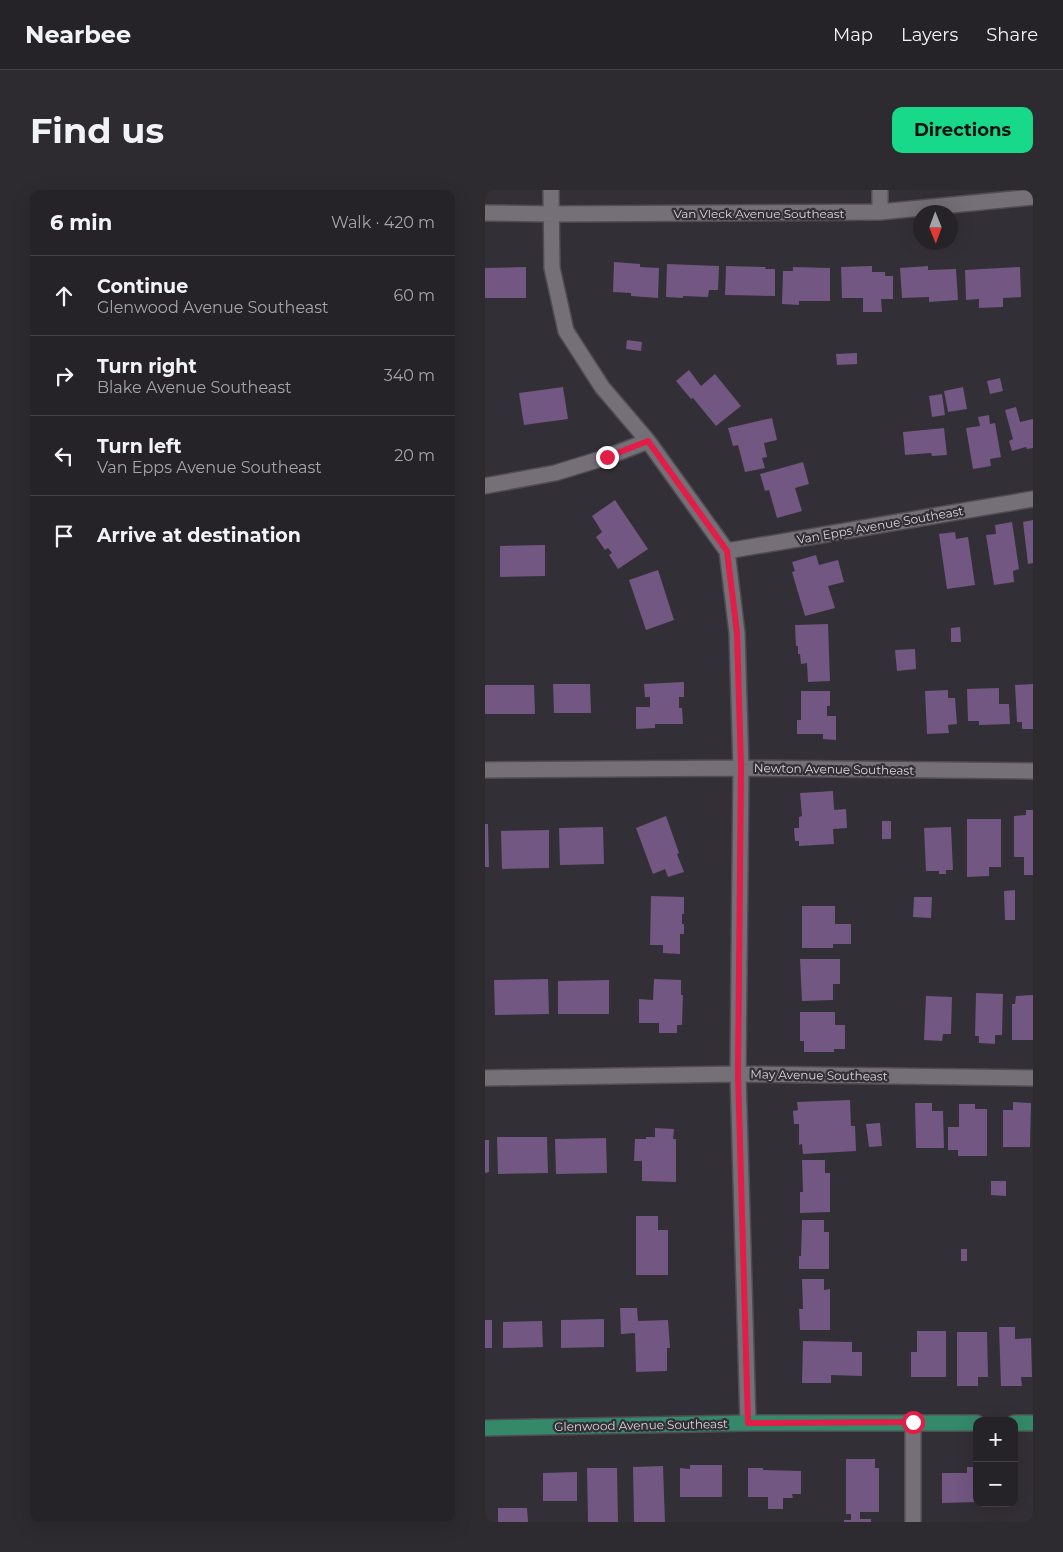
<!DOCTYPE html>
<html lang="en">
<head>
<meta charset="utf-8">
<style>
	body { margin:0; font-family:Montserrat,sans-serif; background:#2e2b30; color:#f1f3f6 }
	.controls { position:absolute; right:15px; bottom:15px; display:grid; overflow:hidden; border-radius:10px; box-shadow:0 5px 20px #0002 }
	.controls button { width:45px; height:45px; display:grid; place-items:center; padding:0; border:0; border-bottom:1px solid #424045; background:#262328; color:#f1f3f6; font:25px sans-serif }
	.compass { position:absolute; left:428px; top:15px; width:45px; height:45px; border-radius:50%; background:#262328; box-shadow:0 5px 20px #0002; rotate:179deg }
	.stop { position:absolute; width:15px; height:15px; margin:-11px; border:4px solid #e11d48; border-radius:50%; background:#fff }
	.stop.end { background:#e11d48; border-color:#fff; box-shadow:0 1px 5px #0008 }
	.list { margin:0; padding:0; list-style:none }
	h2 { display:flex; justify-content:space-between; align-items:center; height:65px; margin:0; padding:0 20px; font-size:21px }
	h2 small { font-size:16px; font-weight:400; color:#a4a4a8 }
	.list li { display:grid; grid-template-columns:32px 1fr auto; gap:15px; align-items:center; box-sizing:border-box; height:80px; padding:0 20px; border-top:1px solid #424045 }
	.list b { display:block; font-size:19px; white-space:nowrap }
	.list p { margin:0; font-size:16px; white-space:nowrap; color:#a4a4a8 }
	.list em { font-size:16px; font-style:normal; color:#a4a4a8 }
	.icon { flex:none; width:28px; height:28px; fill:none; stroke:currentColor; stroke-width:2; stroke-linecap:round; stroke-linejoin:round }
	.map { position:relative; flex:none; width:548px; height:1332px; overflow:hidden; border-radius:10px }
	header { display:flex; align-items:center; gap:30px; box-sizing:border-box; height:70px; padding:0 25px; background:#262328; border-bottom:1px solid #424045 }
	header strong { font-size:24px }
	nav { display:flex; gap:28px; margin-inline-start:auto; font-size:18px }
	.intro { display:flex; align-items:center; justify-content:space-between; box-sizing:border-box; height:120px; padding:0 30px }
	h1 { margin:0; font-size:35px }
	.button { padding:12px 22px; border-radius:10px; background:#17d989; color:#111; font-size:18px; font-weight:700 }
	main { display:flex; gap:30px; padding:0 30px }
	aside { flex:1; background:#262328; border-radius:10px; box-shadow:0 5px 20px #0002 }
	.map>svg:first-child { display:block }
	.building { fill:#715781 }
	.lines { fill:none; stroke-linecap:round; stroke-linejoin:round }
	.minor-casing { stroke:#504c52; stroke-width:18 }
	.major-casing { stroke:#504c52; stroke-width:18 }
	.minor { stroke:#757078; stroke-width:15 }
	.major { stroke:#338969; stroke-width:15 }
	.route { stroke:#e11d48; stroke-width:6 }
	.labels { text-anchor:middle; dominant-baseline:central; stroke-width:4.5; stroke-linejoin:round; paint-order:stroke }
	.street-label { font-size:12px; fill:#d8d5da; stroke:#332f36 }
</style>
</head>
<body>
<header>
<strong>Nearbee</strong>
<nav><a>Map</a><a>Layers</a><a>Share</a></nav>
</header>
<div class="intro"><h1>Find us</h1><a class="button">Directions</a></div>
<main>
<aside>
<h2>6 min<small>Walk · 420 m</small></h2>
<ul class="list">
<li><svg class="icon" aria-label="ahead" viewBox="0 0 24 24"><path d="M12 20V5M6 11l6-6 6 6"/></svg><div><b>Continue</b><p>Glenwood Avenue Southeast</p></div><em>60 m</em></li>
<li><svg class="icon" aria-label="right" viewBox="0 0 24 24"><path d="M7 20v-9h11M14 6l5 5-5 5"/></svg><div><b>Turn right</b><p>Blake Avenue Southeast</p></div><em>340 m</em></li>
<li><svg class="icon" aria-label="left" viewBox="0 0 24 24"><path d="M17 20v-9H6M10 6l-5 5 5 5"/></svg><div><b>Turn left</b><p>Van Epps Avenue Southeast</p></div><em>20 m</em></li>
<li><svg class="icon" aria-label="arrive" viewBox="0 0 24 24"><path d="M6 21V4h12l-3 4 3 4H6"/></svg><div><b>Arrive at destination</b></div></li>
</ul>
</aside>
<div class="map">
<svg width="548" height="1332" viewBox="0 0 548 1332">
	<rect width="100%" height="100%" fill="#332f36"/>
	<path class="building" d="M129,72L155,74V77L174,78L173,108L146,106V103L128,102Z
		M182,74L234,76L233,100H224L223,107L198,106V108L181,107Z
		M241,76L281,77L280,79H290V106L240,105Z
		M387,76V82H400V86H408V109H396L397,122H378V108H357L356,77Z
		M443,76V80L471,79L473,110L444,112V107L417,108L415,78Z
		M41,77V108H0V78Z
		M308,77L345,78V111H314V115L297,114L298,81H308Z
		M535,77L536,107L518,108V117L494,118V109L481,110L480,80Z
		M142,150L157,152L156,161L141,159Z
		M372,163V174L352,175L351,164Z
		M204,180L216,196L230,184L256,216L231,236L208,208L206,209L191,191Z
		M515,188L518,201L505,204L502,191Z
		M78,197L83,229L39,235L34,203Z
		M478,197L482,219L463,222L459,201Z
		M457,204L460,225L447,227L444,206Z
		M531,217L535,232L548,229V258L542,259L541,257L527,261L524,251L528,249L520,220Z
		M504,225L505,234L510,233L516,267L505,269L506,276L488,279L481,238L495,236L493,227Z
		M287,228L292,250L279,253L282,267L277,268L280,278L260,282L253,255L248,256L243,238Z
		M459,238L462,265L447,266L446,263L420,265L418,242Z
		M318,272L324,294L310,298L317,321L292,328L284,300L280,301L275,284Z
		M130,310L163,359L133,379L124,365L127,363L123,358L120,360L111,347L117,342L107,326Z
		M548,330V373L543,374L538,332Z
		M527,332L534,379L528,381L529,392L509,395L501,345L511,344L510,335Z
		M470,342L471,349L483,347L490,395L462,399L454,344Z
		M60,355V386L15,387V356Z
		M331,365L334,375L353,370L359,392L343,396L350,418L320,426L307,382L310,381L307,372Z
		M173,380L189,430L161,440L144,390Z
		M343,434L345,491L323,492L322,473L316,474L315,464H313V456H311L310,435Z
		M475,437L476,452H466V438Z
		M430,459L431,479L412,481L410,460Z
		M199,492V507H194V518H197L198,534H170V538L151,539V517H165V507H160L159,494Z
		M68,494H105L106,523H69Z
		M548,494V539H537V532H532L530,495Z
		M0,495H49L50,524H0Z
		M514,498V514H524L525,534L494,535V531H483L482,499Z
		M463,500V508H470L472,534L463,535L464,543L442,544L440,501Z
		M316,501H345V516H342V526H351V550L338,549V544H312V530H316Z
		M348,601L349,620L361,619L362,638L348,639L349,654L314,656V651H310L309,638H314V627L317,626L315,603Z
		M541,620H548V685H539V667H529V626L541,625Z
		M181,626L194,663L192,664L199,682L183,687L180,679L168,684L151,638Z
		M482,629H516V677H504V686L482,687Z
		M397,631H406V649H397Z
		M0,634H3L4,677H0Z
		M118,637L119,674L75,675L74,638Z
		M466,637L468,680H461V684H454V681H441L439,638Z
		M64,640V678L17,679L16,641Z
		M530,700V730H520L519,701Z
		M166,706L199,707V724H197V734H199V744H195V764L178,763V755H165Z
		M429,707H447L446,728L428,727Z
		M317,716H350V734H366V754H348V758H317Z
		M315,769H355V794H348V810L317,811Z
		M63,789L64,824L10,825L9,790Z
		M169,789L196,790V805H198L197,835H192V843H174V833H154V809L168,810Z
		M124,790V824H73V791Z
		M491,803L518,804L517,845H510V854L494,853V846H490Z
		M548,805V850H527V814H530L531,806Z
		M441,806L467,807L466,844H458L457,851L439,850Z
		M315,822H350V835H360V859H349V862H319V851H315Z
		M365,910L366,936H370L371,961L318,964L317,954L314,955V934H309L308,921L313,920L312,912Z
		M528,912L546,913L545,957H518V920H528Z
		M430,913H447V921H458L459,958H431Z
		M474,914H490V919H502V966H473V960H463V937H474Z
		M395,933L397,956L384,957L381,934Z
		M170,938L189,939L188,949H191V992L157,991V971H149L150,949H161V947H170Z
		M12,947H62L63,983L13,984Z
		M121,948L122,983L71,984L70,949Z
		M0,950H4V982L0,983Z
		M317,970H340V983H345V1022L315,1023V1002H318Z
		M506,991H521V1006L506,1005Z
		M151,1026H173V1040H183V1085H151Z
		M317,1030H339V1042H344V1079H314V1066H316Z
		M476,1059H482V1071H476Z
		M317,1089H339V1100L345,1099V1140H315L314,1119H318Z
		M135,1118H152L153,1131L183,1130L185,1158H182V1181L151,1182L150,1143L136,1144Z
		M119,1129V1157L76,1158V1130Z
		M0,1130H7V1158H0Z
		M57,1131L58,1157L18,1158V1132Z
		M514,1137H530V1149L546,1148L547,1187H536L537,1196H516Z
		M432,1141H461V1187H426V1162H432Z
		M472,1142H502L503,1187H493V1196H472Z
		M318,1151L367,1152V1162H377V1186L346,1185V1193H317Z
		M361,1269H390V1278H394V1322H375V1329H386V1332H359V1330H366V1324H361Z
		M205,1275H237V1307H195V1278L205,1279Z
		M178,1276L180,1332H149L148,1277Z
		M482,1277H492V1312L457,1313V1283H482Z
		M102,1278H132L133,1332H103Z
		M263,1278H278V1280L316,1281V1304H307L308,1308H298V1319H283V1307H263Z
		M92,1282V1311H58V1283Z
		M13,1318H42L43,1332H13Z"/>
	<g class="lines">
		<g class="minor-casing">
			<path id="minor" d="M66,0L67,78L81,141L117,197L163,251L242,361L252,443L256,578L253,884L263,1233
				M395,22V0
				M0,23L67,24L395,22L548,7
				M0,296L70,283L122,267L163,251
				M242,361L548,309
				M0,580L256,578L548,581
				M0,888L253,884L548,888
				M428,1232V1332"/>
		</g>
		<g class="major-casing">
			<path id="major" d="M529,1233H548
				M0,1238L263,1233H492"/>
		</g>
		<use href="#minor" class="minor"/>
		<use href="#major" class="major"/>
	</g>
	<g class="lines">
		<path class="route" d="M122,267L163,251L242,361L252,443L256,578L253,884L263,1233L428,1232"/>
	</g>
	<g class="labels">
		<g class="street-label">
			<text x="274" y="23">Van Vleck Avenue Southeast</text>
			<text transform="translate(395 335) rotate(-10)">Van Epps Avenue Southeast</text>
			<text transform="translate(349 579) rotate(1)">Newton Avenue Southeast</text>
			<text transform="translate(334 885) rotate(1)">May Avenue Southeast</text>
			<text transform="translate(156 1235) rotate(-1)">Glenwood Avenue Southeast</text>
		</g>
	</g>
</svg>
<div class="controls">
<button>+</button>
<button>−</button>
</div>
<svg class="compass" viewBox="-18 -18 36 36"><path d="M0-13l5 13h-10z" fill="#e53935"/><path d="M0 13l5-13h-10z" fill="#a4a4a8"/></svg>
<div class="stop" style="left:428px;top:1232px"></div>
<div class="stop end" style="left:122px;top:267px"></div>
</div>
</main>
</body>
</html>
